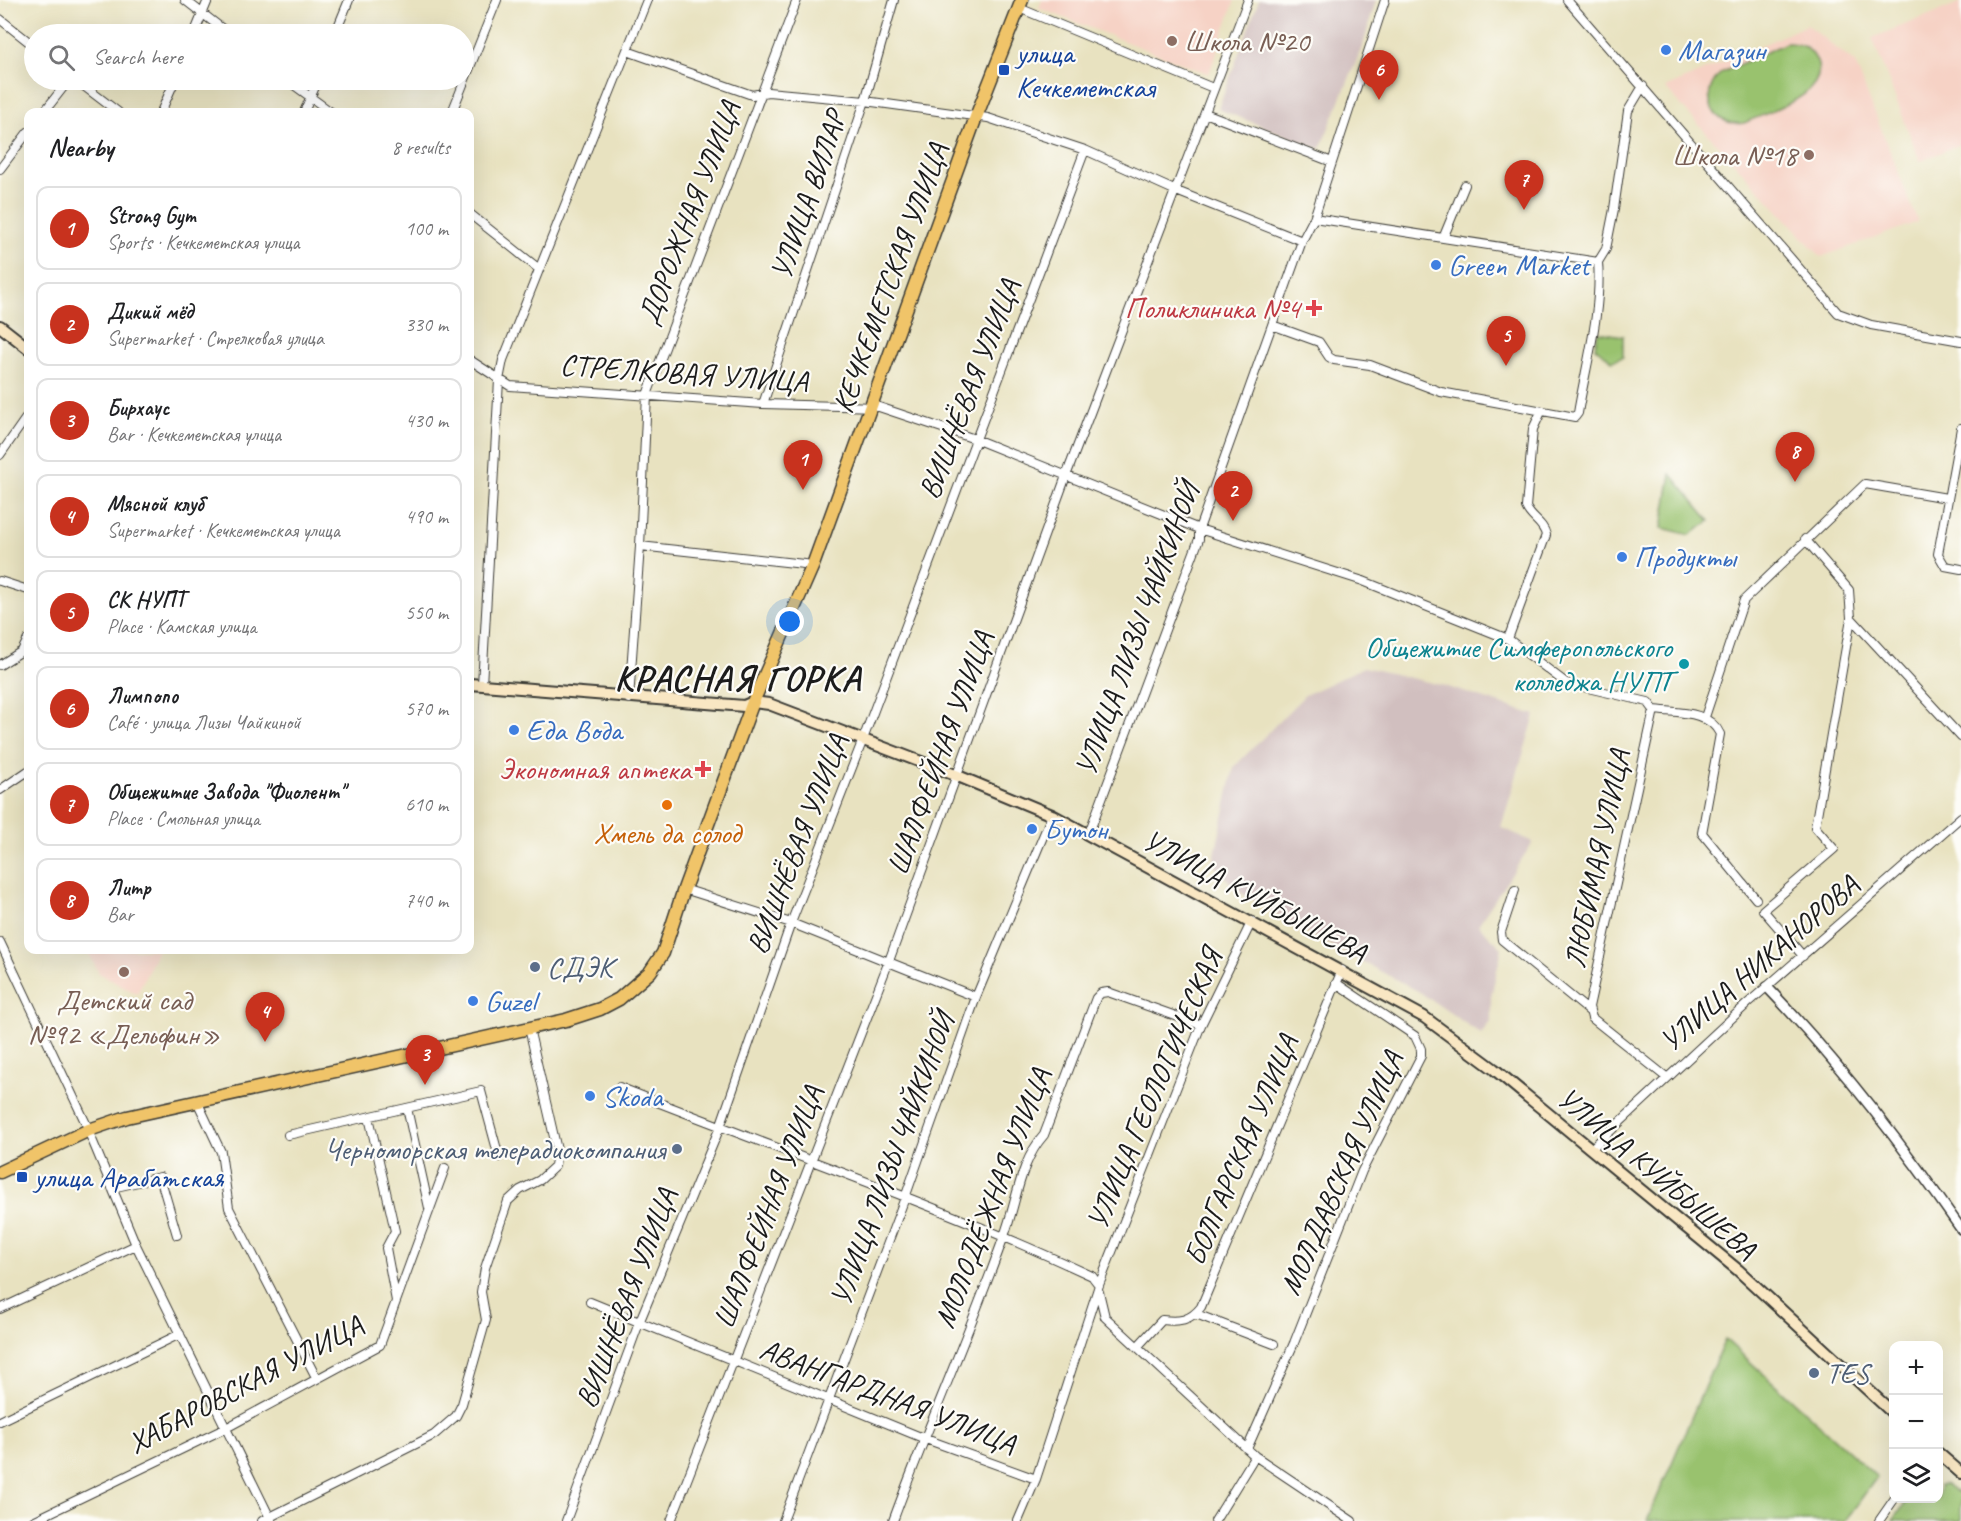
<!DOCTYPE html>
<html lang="en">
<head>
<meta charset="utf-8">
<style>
	body { margin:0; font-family:Caveat,sans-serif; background:#f6f6f6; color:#202124 }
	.controls { position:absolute; right:18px; bottom:18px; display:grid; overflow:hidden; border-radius:12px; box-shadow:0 6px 24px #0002 }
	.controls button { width:54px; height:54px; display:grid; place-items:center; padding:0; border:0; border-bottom:2px solid #e0e0e0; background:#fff; color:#202124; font:30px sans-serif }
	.you { position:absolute; left:790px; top:622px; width:21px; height:21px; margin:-15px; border:4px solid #fff; border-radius:50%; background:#1a73e8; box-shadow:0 0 0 9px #1a73e833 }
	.badge { display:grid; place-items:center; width:39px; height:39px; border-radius:50%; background:#c8321e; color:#fff; font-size:20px; font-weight:700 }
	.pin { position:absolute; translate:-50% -50px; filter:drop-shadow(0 2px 3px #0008) }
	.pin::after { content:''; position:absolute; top:32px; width:21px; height:18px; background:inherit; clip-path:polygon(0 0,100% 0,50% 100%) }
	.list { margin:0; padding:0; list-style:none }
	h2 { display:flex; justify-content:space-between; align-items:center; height:78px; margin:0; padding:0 24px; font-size:26px }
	h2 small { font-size:20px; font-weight:400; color:#757577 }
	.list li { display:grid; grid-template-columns:39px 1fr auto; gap:18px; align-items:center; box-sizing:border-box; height:84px; margin:0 12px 12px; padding:0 12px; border:2px solid #e0e0e0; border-radius:12px }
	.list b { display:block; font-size:22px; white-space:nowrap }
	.list p { margin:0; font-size:20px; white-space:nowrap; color:#757577 }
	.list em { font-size:20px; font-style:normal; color:#757577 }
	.icon { flex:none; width:33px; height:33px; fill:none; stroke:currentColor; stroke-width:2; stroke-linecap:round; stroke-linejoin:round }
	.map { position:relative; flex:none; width:1961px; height:1521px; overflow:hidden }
	.search { position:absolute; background:#fff; box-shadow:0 6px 24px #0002; left:24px; top:24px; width:450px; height:66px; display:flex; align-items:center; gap:15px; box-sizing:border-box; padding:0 21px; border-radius:33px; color:#757577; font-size:22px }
	.panel { position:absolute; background:#fff; box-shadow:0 6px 24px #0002; left:24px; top:108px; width:450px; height:846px; border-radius:12px }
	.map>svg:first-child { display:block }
	.built { fill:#f6d2c5 }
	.industrial { fill:#d1bfbf }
	.green { fill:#99c26e; stroke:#5a6f45; stroke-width:1.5 }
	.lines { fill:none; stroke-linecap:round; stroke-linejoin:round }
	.minor-casing { stroke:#3b3a35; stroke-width:10 }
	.tertiary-casing { stroke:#3b3a35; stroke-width:12 }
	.secondary-casing { stroke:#3b3a35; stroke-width:14 }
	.primary-casing { stroke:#3b3a35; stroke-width:15 }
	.minor { stroke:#fff; stroke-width:8 }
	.tertiary { stroke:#fff; stroke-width:9 }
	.secondary { stroke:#f9e7c3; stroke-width:10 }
	.primary { stroke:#f0c469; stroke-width:12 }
	.education-dot { fill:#8d6e63; stroke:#fdfcf7; stroke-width:2 }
	.shop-dot { fill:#3f7fe0; stroke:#fdfcf7; stroke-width:2 }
	.transit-dot { fill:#1a4fb4; stroke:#fdfcf7; stroke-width:2 }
	.health-dot { fill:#e0444e; stroke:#fdfcf7; stroke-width:2 }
	.culture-dot { fill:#0f9aa8; stroke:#fdfcf7; stroke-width:2 }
	.food-dot { fill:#e8710a; stroke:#fdfcf7; stroke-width:2 }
	.service-dot { fill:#5c6f8a; stroke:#fdfcf7; stroke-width:2 }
	.labels { text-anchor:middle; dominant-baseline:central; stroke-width:4.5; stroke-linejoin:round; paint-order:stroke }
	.education-label { font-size:30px; fill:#785e54; stroke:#fdfcf7; text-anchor:start }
	.shop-label { font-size:30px; fill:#366cbe; stroke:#fdfcf7; text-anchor:start }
	.transit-label { font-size:30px; fill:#164399; stroke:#fdfcf7; text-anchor:start }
	.street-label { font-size:30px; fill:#1c1c1c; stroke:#fdfcf7 }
	.health-label { font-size:30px; fill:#be3a42; stroke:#fdfcf7; text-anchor:end }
	.culture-label { font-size:30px; fill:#0d838f; stroke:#fdfcf7; text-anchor:end }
	.food-label { font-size:30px; fill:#c56008; stroke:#fdfcf7 }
	.service-label { font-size:30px; fill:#4e5e75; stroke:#fdfcf7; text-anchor:start }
	.district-label { font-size:36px; font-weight:bold; letter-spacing:1.5px; fill:#1c1c1c; stroke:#fdfcf7 }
</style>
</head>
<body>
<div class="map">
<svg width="1961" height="1521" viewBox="0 0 1961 1521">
	<rect width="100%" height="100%" fill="#fdfcf7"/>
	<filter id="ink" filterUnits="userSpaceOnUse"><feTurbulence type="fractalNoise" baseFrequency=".0167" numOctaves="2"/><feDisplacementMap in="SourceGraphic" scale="12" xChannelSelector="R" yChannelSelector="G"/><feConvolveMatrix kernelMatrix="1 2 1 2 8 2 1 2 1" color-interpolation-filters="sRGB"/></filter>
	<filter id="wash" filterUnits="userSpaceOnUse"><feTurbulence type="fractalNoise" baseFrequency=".008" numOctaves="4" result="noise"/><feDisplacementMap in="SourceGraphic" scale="24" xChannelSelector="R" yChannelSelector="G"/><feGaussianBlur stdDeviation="1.35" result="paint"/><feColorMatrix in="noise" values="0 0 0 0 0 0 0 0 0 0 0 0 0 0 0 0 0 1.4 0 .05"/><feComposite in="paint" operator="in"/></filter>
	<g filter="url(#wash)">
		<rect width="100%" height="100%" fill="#e8e2c0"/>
		<path class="built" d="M1042,0H1235L1209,74L1039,8Z
			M1961,2V144L1920,161L1872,38Z
			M1807,25L1855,63L1918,222L1821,257L1665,88Z
			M87,950H158L137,994L99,973Z"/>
		<path class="industrial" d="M1259,0H1376L1363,45L1320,149L1218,109Z
			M1364,667L1445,686L1535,715L1501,827L1533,842L1478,925L1502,948L1491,996V1020L1481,1034L1418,991L1309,934L1238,891L1213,864L1234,767L1305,695Z"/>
		<path class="green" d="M1786,43C1798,43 1808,46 1814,56C1837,93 1768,112 1744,123C1713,128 1697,95 1721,73Z
			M1598,332L1623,336V357L1612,361L1595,347Z
			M1671,474L1710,521L1690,535L1662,528Z
			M1725,1339L1877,1477L1845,1521H1647Z
			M1946,1484L1961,1495V1521H1893L1908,1499L1938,1498L1939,1485Z"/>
	</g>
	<g filter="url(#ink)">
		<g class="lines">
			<g class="minor-casing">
				<path id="minor" d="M185,0L229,34
					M1567,0L1838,313L1871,325L1961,341
					M1019,8L1213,88
					M0,19L34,46
					M194,34L208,0
					M335,34L349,0
					M627,51L752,95L768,92L865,101L988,118L1085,150L1174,190L1302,241
					M76,80L118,112
					M287,80L331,112
					M44,112L69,80
					M161,112L175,80
					M304,112L318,80
					M452,112L497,0
					M1205,113L1332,162
					M0,169L28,132
					M470,214L539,269
					M1314,218L1598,262
					M1444,236L1465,185
					M1598,262L1606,249L1614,209L1628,111L1643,86
					M1272,325L1319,342L1329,357L1334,360L1370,365L1441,392L1575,417L1578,413C1586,365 1602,311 1598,262
					M470,360L510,386L763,404L879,407L975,439L1199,529L1363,581L1508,639L1566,683L1648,702L1654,710C1677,713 1709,710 1720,734L1702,833L1756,899
					M763,404L865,101L894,0
					M1961,428L1938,554L1945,566L1961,569
					M0,455L28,415
					M1805,539L1849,590L1851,618L1961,737
					M640,546L813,565
					M0,581L28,590
					M1508,639L1546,535C1543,522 1531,519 1526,507L1533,429L1541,412
					M0,665L22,651L28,639
					M482,685L499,380L503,360L647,0
					M629,699L640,546L647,395L797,0
					M1654,710L1589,1007L1592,1018L1666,1077
					M1705,717L1744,600L1865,484L1947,498
					M0,790L28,771
					M1089,833L1199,539V529L1302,241L1314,218L1385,0
					M684,889L791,923L976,997
					M1515,890L1501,932L1502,940L1589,1011
					M0,942L89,1130
					M1803,956L1763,910L1834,849L1815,827L1851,618
					M619,1087C777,1150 938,1204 1092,1276L1099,1285
					M197,1101L221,1152L229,1208L317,1379
					M407,1108L429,1208
					M369,1117L395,1231L386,1248L396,1301
					M88,1130L136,1245L271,1520
					M288,1135L481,1091L499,1157
					M1591,1149L1747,1004L1961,817
					M112,1188L160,1177L177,1235
					M1099,1292L1105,1317L1255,1456L1352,1521
					M590,1302L923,1438L1036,1479
					M0,1309L136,1245
					M1196,1314L1274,1344
					M1138,1346L1162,1320C1179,1322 1190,1321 1201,1307L1342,970
					M0,1421L180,1334
					M1247,1449L1294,1343L1362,1171L1421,1056V1049L1415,1036L1336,983
					M33,1521L226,1428L380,1345L445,1168
					M262,1521L434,1435L456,1416L462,1404L486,1320L481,1292L485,1268L508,1201L520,1190L540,1180L555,1166L557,1150L529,1028
					M566,1521L639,1323L720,1127L791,923L862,742L1085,150
					M671,1521L889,961L1066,476L1248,0
					M783,1521L906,1195L976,997L1052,815
					M893,1521C928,1425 970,1332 1004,1236C1017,1202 1019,1163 1044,1135L1096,998L1101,993L1108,992L1201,1025
					M1018,1521L1036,1479L1099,1285L1201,1025L1252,921
					M1215,1521L1255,1456
					M1879,1521L1895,1498"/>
			</g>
			<g class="tertiary-casing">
				<path id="tertiary" d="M1767,987C1839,1062 1902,1144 1961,1229"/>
			</g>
			<g class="secondary-casing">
				<path id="secondary" d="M0,326L28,348
					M470,684L744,706L753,702L769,704L958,776L1052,815L1424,1017L1494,1069L1738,1270L1894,1414
					M1938,1453L1961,1473"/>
			</g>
			<g class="primary-casing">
				<path id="primary" d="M0,1172L89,1130L127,1117L566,1020L600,1009L619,999L650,972L663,953L684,889L753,702L813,565L976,117L1022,0"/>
			</g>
			<use href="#minor" class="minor"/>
			<use href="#tertiary" class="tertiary"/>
			<use href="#secondary" class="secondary"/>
			<use href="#primary" class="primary"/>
		</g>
	</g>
	<g class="education-dot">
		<circle cx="1172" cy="41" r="6"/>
		<circle cx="1809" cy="155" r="6"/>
		<circle cx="124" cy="972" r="6"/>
	</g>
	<g class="shop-dot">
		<circle cx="1666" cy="50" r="6"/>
		<circle cx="1436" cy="265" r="6"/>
		<circle cx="1622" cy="557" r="6"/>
		<circle cx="514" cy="730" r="6"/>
		<circle cx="1032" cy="829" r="6"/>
		<circle cx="473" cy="1001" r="6"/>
		<circle cx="590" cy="1096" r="6"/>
	</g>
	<g class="transit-dot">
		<rect x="998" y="64" width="12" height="12" rx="3"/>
		<rect x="16" y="1171" width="12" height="12" rx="3"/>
	</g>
	<g class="health-dot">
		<path d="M1311 299h6v6h6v6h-6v6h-6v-6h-6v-6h6z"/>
		<path d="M700 760h6v6h6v6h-6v6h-6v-6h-6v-6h6z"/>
	</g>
	<circle class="culture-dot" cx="1684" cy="664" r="6"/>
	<circle class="food-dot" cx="667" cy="805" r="6"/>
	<g class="service-dot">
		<circle cx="535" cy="967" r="6"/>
		<circle cx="677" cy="1149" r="6"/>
		<circle cx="1814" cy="1373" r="6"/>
	</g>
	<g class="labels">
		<g class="education-label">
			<text x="1184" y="41">Школа №20</text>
			<text x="1797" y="155" text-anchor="end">Школа №18</text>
			<text x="124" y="1000" text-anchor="middle">Детский сад<tspan x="124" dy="34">№92 «Дельфин»</tspan></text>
		</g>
		<g class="shop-label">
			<text x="1678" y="50">Магазин</text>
			<text x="1448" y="265">Green Market</text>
			<text x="1634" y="557">Продукты</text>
			<text x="526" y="730">Еда Вода</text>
			<text x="1044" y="829">Бутон</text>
			<text x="485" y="1001">Guzel</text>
			<text x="602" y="1096">Skoda</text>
		</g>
		<g class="transit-label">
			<text x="1016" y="53">улица<tspan x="1016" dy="34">Кечкеметская</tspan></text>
			<text x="34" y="1177">улица Арабатская</text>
		</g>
		<g class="street-label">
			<text transform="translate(808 195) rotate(-71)">УЛИЦА ВИЛАР</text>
			<text transform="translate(689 213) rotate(-69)">ДОРОЖНАЯ УЛИЦА</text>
			<text transform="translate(890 278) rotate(-70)">КЕЧКЕМЕТСКАЯ УЛИЦА</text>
			<text transform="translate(684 373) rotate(4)">СТРЕЛКОВАЯ УЛИЦА</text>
			<text transform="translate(969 389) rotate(-69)">ВИШНЁВАЯ УЛИЦА</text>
			<text transform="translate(1137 629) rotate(-70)">УЛИЦА ЛИЗЫ ЧАЙКИНОЙ</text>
			<text transform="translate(940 753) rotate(-70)">ШАЛФЕЙНАЯ УЛИЦА</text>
			<text transform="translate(797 844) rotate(-69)">ВИШНЁВАЯ УЛИЦА</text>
			<text transform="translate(1597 859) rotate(-78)">ЛЮБИМАЯ УЛИЦА</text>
			<text transform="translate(1255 896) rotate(28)">УЛИЦА КУЙБЫШЕВА</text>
			<text transform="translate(1759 963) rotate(-41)">УЛИЦА НИКАНОРОВА</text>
			<text transform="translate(1154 1089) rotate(-67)">УЛИЦА ГЕОЛОГИЧЕСКАЯ</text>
			<text transform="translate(1241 1150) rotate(-67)">БОЛГАРСКАЯ УЛИЦА</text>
			<text transform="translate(892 1159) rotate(-70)">УЛИЦА ЛИЗЫ ЧАЙКИНОЙ</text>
			<text transform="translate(1341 1173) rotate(-66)">МОЛДАВСКАЯ УЛИЦА</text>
			<text transform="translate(1657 1173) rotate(40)">УЛИЦА КУЙБЫШЕВА</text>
			<text transform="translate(992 1198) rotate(-69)">МОЛОДЁЖНАЯ УЛИЦА</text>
			<text transform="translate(768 1207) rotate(-69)">ШАЛФЕЙНАЯ УЛИЦА</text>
			<text transform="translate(626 1298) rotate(-69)">ВИШНЁВАЯ УЛИЦА</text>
			<text transform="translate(245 1384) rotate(-28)">ХАБАРОВСКАЯ УЛИЦА</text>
			<text transform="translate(888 1396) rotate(21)">АВАНГАРДНАЯ УЛИЦА</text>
		</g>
		<g class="health-label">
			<text x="1300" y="308">Поликлиника №4</text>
			<text x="691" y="769">Экономная аптека</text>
		</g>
		<g class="culture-label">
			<text x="1672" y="647">Общежитие Симферопольского<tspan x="1672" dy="34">колледжа НУПТ</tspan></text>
		</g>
		<g class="food-label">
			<text x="667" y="833">Хмель да солод</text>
		</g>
		<g class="service-label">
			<text x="547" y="967">СДЭК</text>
			<text x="665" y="1149" text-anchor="end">Черноморская телерадиокомпания</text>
			<text x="1826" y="1373">TES</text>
		</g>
		<g class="district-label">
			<text x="738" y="678">КРАСНАЯ ГОРКА</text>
		</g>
	</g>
</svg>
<div class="controls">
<button>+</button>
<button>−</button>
<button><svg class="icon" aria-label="layers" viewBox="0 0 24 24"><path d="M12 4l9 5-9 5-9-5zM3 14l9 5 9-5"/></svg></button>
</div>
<div class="you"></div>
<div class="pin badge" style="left:803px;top:490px">1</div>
<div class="pin badge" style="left:1233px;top:521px">2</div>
<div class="pin badge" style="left:425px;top:1085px">3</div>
<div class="pin badge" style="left:265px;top:1042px">4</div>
<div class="pin badge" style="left:1506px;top:366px">5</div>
<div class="pin badge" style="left:1379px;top:100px">6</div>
<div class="pin badge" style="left:1524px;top:210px">7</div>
<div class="pin badge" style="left:1795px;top:482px">8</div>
<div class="search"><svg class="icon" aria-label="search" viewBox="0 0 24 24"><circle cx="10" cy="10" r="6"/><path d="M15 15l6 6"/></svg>Search here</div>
<section class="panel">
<h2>Nearby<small>8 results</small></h2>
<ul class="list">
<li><span class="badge">1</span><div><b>Strong Gym</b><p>Sports · Кечкеметская улица</p></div><em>100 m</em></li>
<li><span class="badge">2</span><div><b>Дикий мёд</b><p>Supermarket · Стрелковая улица</p></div><em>330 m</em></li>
<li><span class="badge">3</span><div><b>Бирхаус</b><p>Bar · Кечкеметская улица</p></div><em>430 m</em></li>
<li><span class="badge">4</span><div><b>Мясной клуб</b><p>Supermarket · Кечкеметская улица</p></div><em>490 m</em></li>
<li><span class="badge">5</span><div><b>СК НУПТ</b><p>Place · Камская улица</p></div><em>550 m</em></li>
<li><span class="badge">6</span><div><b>Лимпопо</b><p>Café · улица Лизы Чайкиной</p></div><em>570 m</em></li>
<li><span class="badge">7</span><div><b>Общежитие Завода &quot;Фиолент&quot;</b><p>Place · Смольная улица</p></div><em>610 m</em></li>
<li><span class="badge">8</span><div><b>Литр</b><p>Bar</p></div><em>740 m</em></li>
</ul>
</section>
</div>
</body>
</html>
